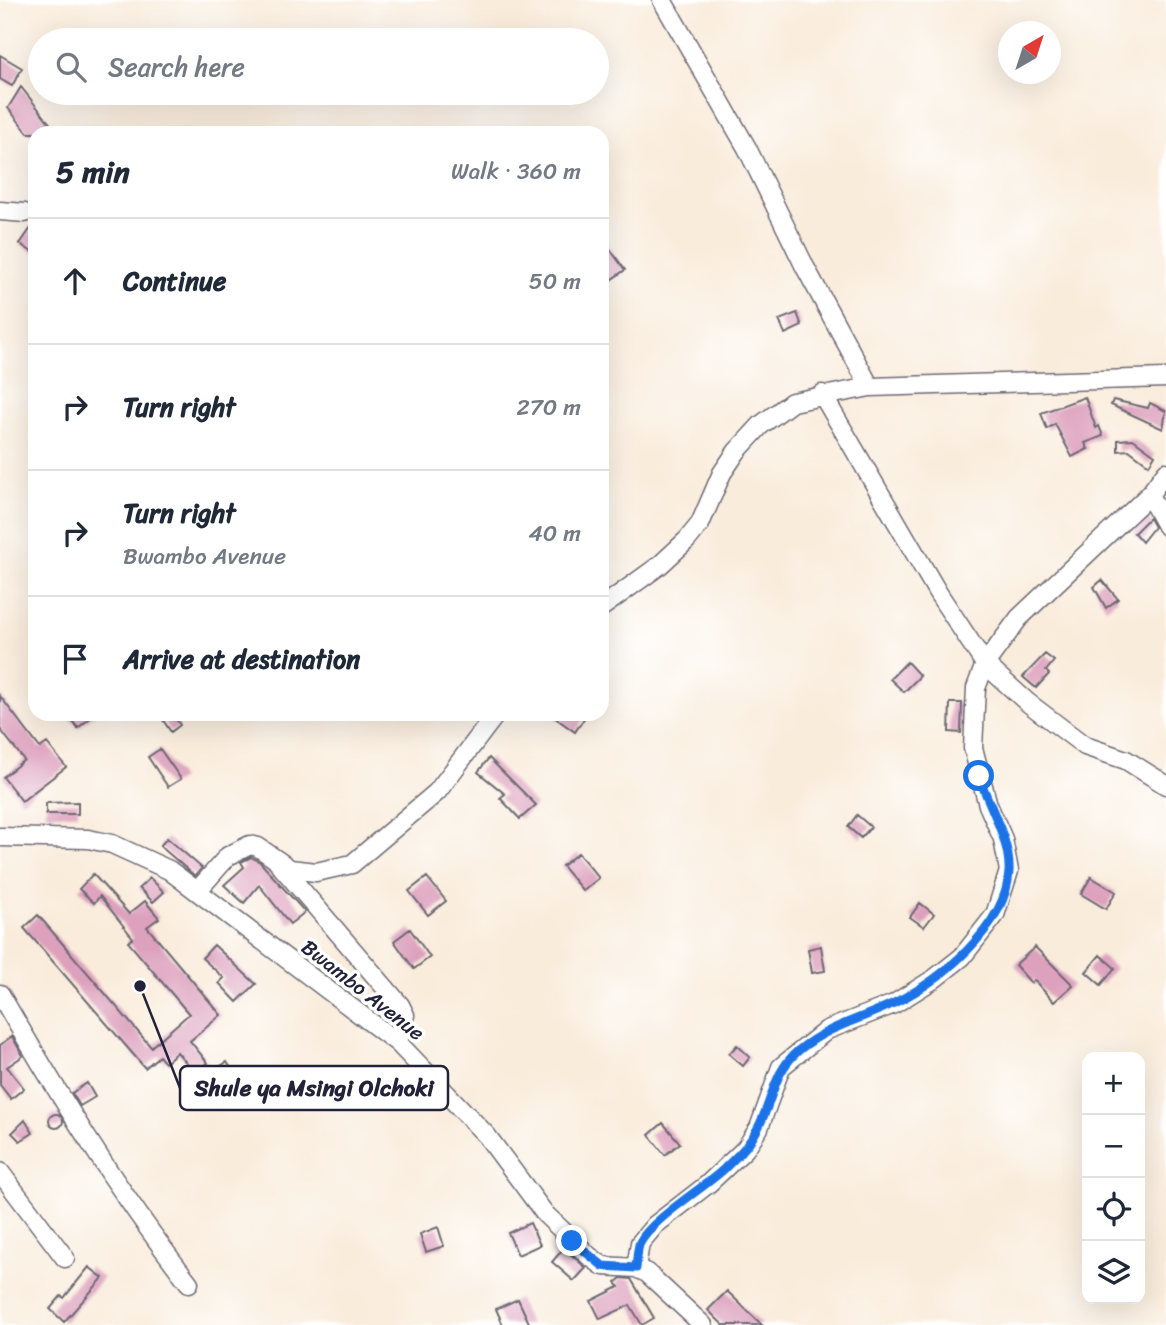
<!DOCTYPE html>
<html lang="en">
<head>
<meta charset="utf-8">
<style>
	body { margin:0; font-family:Sriracha,sans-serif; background:#f6f6f7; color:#1f2937 }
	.controls { position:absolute; right:21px; bottom:21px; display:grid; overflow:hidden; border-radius:14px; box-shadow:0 7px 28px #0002 }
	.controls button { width:63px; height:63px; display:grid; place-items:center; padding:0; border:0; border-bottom:2px solid #e0e1e3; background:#fff; color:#1f2937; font:35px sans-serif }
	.compass { position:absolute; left:998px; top:21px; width:63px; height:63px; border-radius:50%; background:#fff; box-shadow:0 7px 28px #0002; rotate:39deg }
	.stop { position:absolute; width:21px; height:21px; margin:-16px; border:5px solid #1a73e8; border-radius:50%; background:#fff }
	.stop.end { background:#1a73e8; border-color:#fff; box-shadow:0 2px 7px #0008 }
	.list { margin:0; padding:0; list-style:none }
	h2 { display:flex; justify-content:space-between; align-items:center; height:91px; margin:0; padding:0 28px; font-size:30px }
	h2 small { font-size:23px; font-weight:400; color:#747a83 }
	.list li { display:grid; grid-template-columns:46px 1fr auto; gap:21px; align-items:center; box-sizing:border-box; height:126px; padding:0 28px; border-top:2px solid #e0e1e3 }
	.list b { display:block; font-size:26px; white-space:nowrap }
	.list p { margin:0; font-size:23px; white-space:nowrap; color:#747a83 }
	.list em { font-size:23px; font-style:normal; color:#747a83 }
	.icon { flex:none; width:38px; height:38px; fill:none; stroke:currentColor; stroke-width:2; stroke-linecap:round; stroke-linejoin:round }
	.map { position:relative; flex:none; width:1166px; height:1325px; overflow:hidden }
	.search { position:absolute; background:#fff; box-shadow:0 7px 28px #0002; left:28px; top:28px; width:581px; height:77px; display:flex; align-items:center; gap:18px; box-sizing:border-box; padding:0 24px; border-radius:38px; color:#747a83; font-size:26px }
	.panel { position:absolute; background:#fff; box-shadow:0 7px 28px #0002; left:28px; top:126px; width:581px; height:595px; border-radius:21px }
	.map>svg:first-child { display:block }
	.building { fill:#dda0bd }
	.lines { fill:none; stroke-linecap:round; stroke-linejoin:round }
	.minor-casing { stroke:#6d6973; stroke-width:21 }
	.minor { stroke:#fff; stroke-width:18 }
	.route { stroke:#1a73e8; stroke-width:9 }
	.labels { text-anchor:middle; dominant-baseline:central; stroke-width:7; stroke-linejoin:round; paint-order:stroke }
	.street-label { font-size:21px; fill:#22223b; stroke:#fff }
	.leader { fill:none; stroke:#22223b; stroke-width:2.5 }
	.callout-dot { fill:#22223b; stroke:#fff; stroke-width:2.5 }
	.callout { fill:#fff; stroke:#22223b; stroke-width:2.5 }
	.callout-label { font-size:23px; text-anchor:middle; font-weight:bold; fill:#22223b }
</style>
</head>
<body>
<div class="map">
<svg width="1166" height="1325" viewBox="0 0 1166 1325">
	<rect width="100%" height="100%" fill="#fff"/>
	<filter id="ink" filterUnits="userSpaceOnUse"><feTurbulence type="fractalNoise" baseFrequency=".0143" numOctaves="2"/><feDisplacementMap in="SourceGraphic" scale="14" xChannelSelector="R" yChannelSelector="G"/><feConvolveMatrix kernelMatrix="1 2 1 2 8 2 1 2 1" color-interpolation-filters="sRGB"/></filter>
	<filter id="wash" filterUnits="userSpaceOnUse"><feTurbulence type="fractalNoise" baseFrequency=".00686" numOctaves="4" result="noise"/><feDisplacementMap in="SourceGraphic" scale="28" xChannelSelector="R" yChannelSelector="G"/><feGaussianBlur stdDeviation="1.57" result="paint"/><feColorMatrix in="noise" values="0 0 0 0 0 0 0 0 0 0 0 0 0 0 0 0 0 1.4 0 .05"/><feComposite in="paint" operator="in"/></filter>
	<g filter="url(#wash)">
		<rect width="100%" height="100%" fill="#f9ecdb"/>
		<g id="blocks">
			<path class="building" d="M0,55L22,68L12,86L0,79Z
				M21,87L52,126L43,133H28L8,108Z
				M35,222V254L20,244Z
				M602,238L625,270L602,286Z
				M797,313L802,326L785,334L779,320Z
				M1085,397L1096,428L1099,426L1103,436L1085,443L1088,449L1072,457L1055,424L1047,429L1041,413Z
				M1113,400L1148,408L1150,403L1166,411L1163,429L1111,405Z
				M1133,439L1155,455L1149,465L1129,450L1118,451V440Z
				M1149,518L1154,527L1142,542L1134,533Z
				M1102,580L1118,599L1106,608L1094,587Z
				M1045,654L1054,661L1046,671L1049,674L1036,688L1023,677Z
				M907,662L920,676L904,692L890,679Z
				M0,696L40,748L47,743L66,767L22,801L3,777L24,760L0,729Z
				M950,703H962L961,733L949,732Z
				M66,714H95L78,728Z
				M159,714H173L180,725L171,732Z
				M550,714H587L575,732Z
				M160,749L181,779L168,787L148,757Z
				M489,758L536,805L520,819L500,798L505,794L478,772Z
				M78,802V814H46V803Z
				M857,815L871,827L861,838L848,827Z
				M167,838L202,868L195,876L160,846Z
				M578,853L599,878L583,891L562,866Z
				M251,857L260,862L305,912L290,924L259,885L244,903L224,885L244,867L241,862Z
				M93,874L129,914L145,901L159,918L147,927L221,1015L190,1041L208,1063L195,1073L177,1052L165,1063L159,1056L145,1068L24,928L38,915L151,1047L189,1014L128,942L133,938L100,896L94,903L79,889Z
				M427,877L446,901L428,915L409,891Z
				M1091,877L1116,892L1106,909L1081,894Z
				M150,878L164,892L153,902L139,888Z
				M920,903L934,914L924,927L910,917Z
				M410,929L430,957L414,969L394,941Z
				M214,945L256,984L237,1002L219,983L224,978L202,958Z
				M821,946L825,971L812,973L808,949Z
				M1035,947L1073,985L1054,1002L1034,980L1031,983L1015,965Z
				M1100,955L1115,968L1101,985L1086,972Z
				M12,1036L23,1056L7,1067L24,1088L11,1099L0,1085V1045Z
				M737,1045L750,1057L743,1066L729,1054Z
				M227,1062L241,1084L220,1098L213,1086L223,1080L216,1069Z
				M87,1083L95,1097L80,1106L72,1093Z
				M49 1121a7 7 0 1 1 14 0a7 7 0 1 1-14 0Z
				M25,1120L33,1133L20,1141L12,1133Z
				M663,1123L680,1143L665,1155L649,1135Z
				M530,1223L540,1245L518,1255L508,1233Z
				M438,1227L444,1246L426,1252L420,1234Z
				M564,1248L586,1268L574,1281L552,1262Z
				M89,1267L103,1278L64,1322L50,1309L61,1296L64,1298Z
				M621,1278L631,1279L654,1318L642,1325L630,1305L600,1319L591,1301L619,1287L616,1282Z
				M727,1291L762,1325H723L708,1310Z
				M518,1299L530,1325H503L496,1309Z"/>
		</g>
	</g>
	<g filter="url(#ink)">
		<use href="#blocks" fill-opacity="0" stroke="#6d6973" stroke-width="2"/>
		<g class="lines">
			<g class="minor-casing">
				<path id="minor" d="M662,0L747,148L805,267L870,387
					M0,211L25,213
					M822,394L938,593L985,664L1027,702L1085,746L1126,760L1166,785
					M1149,495L1166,526
					M602,607L660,565L687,540L700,524L722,473L737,451L761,425L792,402L870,387L1166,378
					M0,837L88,839L112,844L169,870L398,1043L487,1136L545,1214L589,1256L603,1266L636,1268L647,1273L703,1325
					M280,865L400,1005L405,1015L398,1043
					M198,890L228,856L250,845L258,847L290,869L316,872L352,864L437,792L496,714
					M0,994C58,1094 118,1192 189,1283
					M0,1172L65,1258
					M636,1268L640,1243L655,1225L708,1184L745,1149L759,1128L781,1067L827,1030L894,1004L934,979L962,957L995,915L1009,871L1003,839L988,805L973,748L976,688L985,664L1019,618L1149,495L1166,472"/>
			</g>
			<use href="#minor" class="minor"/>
		</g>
	</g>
	<g class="lines" filter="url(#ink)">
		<path class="route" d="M572,1241L603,1266L636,1268C637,1261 637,1249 640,1242C651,1220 704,1188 724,1169C737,1156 750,1145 758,1128C773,1100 773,1072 799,1050C830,1025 860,1020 894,1003C940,981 1006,927 1009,872C1011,841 988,805 979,776"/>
	</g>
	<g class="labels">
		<g class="street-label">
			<text transform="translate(363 990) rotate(38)">Bwambo Avenue</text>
		</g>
	</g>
	<path class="leader" d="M140 986L180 1088"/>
	<circle class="callout-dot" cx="140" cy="986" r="7"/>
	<rect class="callout" x="180" y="1066" width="268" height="44" rx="7"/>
	<g class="callout-label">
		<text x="314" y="1096">Shule ya Msingi Olchoki</text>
	</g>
</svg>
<div class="controls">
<button>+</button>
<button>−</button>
<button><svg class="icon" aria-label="locate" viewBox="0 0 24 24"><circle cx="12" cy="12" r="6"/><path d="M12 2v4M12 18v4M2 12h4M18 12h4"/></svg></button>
<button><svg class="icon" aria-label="layers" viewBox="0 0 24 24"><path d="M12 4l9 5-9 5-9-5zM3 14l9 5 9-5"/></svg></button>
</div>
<svg class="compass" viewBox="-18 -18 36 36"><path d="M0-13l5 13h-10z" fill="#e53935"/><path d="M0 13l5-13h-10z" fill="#747a83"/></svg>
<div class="stop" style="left:979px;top:776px"></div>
<div class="stop end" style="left:572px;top:1241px"></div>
<div class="search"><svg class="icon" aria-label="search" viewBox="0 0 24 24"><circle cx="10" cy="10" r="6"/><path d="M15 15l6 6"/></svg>Search here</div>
<section class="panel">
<h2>5 min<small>Walk · 360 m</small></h2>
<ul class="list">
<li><svg class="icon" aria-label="ahead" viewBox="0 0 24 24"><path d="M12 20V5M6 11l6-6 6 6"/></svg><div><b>Continue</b></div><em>50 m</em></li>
<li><svg class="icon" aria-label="right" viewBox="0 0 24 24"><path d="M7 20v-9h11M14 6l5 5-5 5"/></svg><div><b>Turn right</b></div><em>270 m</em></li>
<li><svg class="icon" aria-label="right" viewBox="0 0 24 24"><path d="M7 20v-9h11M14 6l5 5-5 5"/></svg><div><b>Turn right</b><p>Bwambo Avenue</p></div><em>40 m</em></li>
<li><svg class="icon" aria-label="arrive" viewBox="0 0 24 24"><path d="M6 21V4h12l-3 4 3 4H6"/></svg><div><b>Arrive at destination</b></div></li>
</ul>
</section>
</div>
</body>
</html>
